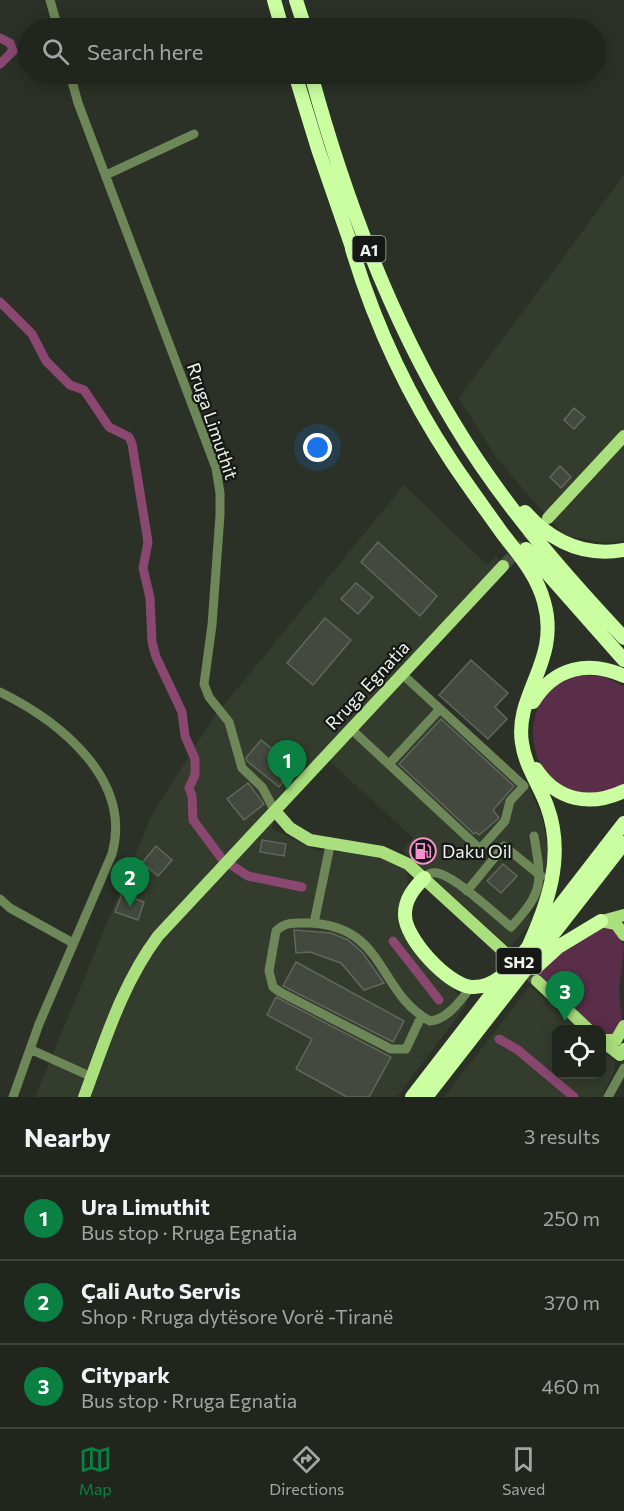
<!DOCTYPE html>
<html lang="en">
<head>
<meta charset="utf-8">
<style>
	body { margin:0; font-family:Commissioner,sans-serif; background:#2d312a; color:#f1f3f6 }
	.controls { position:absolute; right:18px; bottom:18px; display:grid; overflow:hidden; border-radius:12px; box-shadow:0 3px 15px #0003 }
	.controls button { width:54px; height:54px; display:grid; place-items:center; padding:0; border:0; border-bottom:2px solid #3d423b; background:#20251d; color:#f1f3f6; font:30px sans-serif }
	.you { position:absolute; left:318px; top:448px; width:21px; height:21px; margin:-15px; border:4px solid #fff; border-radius:50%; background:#1a73e8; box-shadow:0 0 0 9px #1a73e833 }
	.badge { display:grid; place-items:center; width:39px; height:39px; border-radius:50%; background:#0b8043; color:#fff; font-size:20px; font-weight:700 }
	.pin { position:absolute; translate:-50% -50px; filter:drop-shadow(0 2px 3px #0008) }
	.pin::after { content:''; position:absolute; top:32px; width:21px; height:18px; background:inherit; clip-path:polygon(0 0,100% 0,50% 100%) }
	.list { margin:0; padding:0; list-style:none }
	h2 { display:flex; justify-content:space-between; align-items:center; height:78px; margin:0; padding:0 24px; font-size:26px }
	h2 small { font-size:20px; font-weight:400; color:#a2a5a4 }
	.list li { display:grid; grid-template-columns:39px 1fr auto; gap:18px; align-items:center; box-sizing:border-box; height:84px; padding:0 24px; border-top:2px solid #3d423b }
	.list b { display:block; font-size:22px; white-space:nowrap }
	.list p { margin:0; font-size:20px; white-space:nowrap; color:#a2a5a4 }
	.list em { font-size:20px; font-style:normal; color:#a2a5a4 }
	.icon { flex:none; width:33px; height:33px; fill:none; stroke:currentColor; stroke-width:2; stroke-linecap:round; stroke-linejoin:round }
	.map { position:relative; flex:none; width:624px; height:1097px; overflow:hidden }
	.search { position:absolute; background:#20251d; box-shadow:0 3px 15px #0003; left:18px; right:18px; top:18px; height:66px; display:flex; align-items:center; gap:15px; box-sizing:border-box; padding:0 21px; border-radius:33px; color:#a2a5a4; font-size:22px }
	.sheet { height:330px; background:#20251d }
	nav { display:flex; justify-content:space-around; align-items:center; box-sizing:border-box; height:84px; border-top:2px solid #3d423b; background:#20251d; font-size:16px; color:#a2a5a4 }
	nav a { display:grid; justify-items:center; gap:3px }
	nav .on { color:#0b8043 }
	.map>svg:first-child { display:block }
	.built { fill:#333c2d }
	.green { fill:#5a2d49 }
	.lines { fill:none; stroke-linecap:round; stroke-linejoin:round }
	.canal { stroke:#8a4871; stroke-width:9 }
	.building { fill:#43493e; stroke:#61675c; stroke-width:1.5 }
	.major-tunnel { stroke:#494e45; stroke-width:12; stroke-dasharray:12 6; stroke-linecap:butt }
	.minor { stroke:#6d8758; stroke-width:9 }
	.major { stroke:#aadf7d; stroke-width:12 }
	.highway { stroke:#cafea0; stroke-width:14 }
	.labels { text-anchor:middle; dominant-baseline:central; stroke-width:4.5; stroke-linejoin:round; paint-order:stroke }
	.shield { fill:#151814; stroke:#aeb2ad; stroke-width:1.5 }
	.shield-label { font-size:16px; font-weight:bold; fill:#f0f4ee }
	.street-label { font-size:18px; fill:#f0f4ee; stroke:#151814 }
	.poi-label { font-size:18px; fill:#f0f4ee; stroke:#151814; text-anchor:start }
</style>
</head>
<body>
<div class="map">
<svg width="624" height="1097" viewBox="0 0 624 1097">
	<rect width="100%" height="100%" fill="#2b3127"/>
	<path class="built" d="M624,175V541L605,543L566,535L552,523L496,457L459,398Z
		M404,485L487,565L496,556L503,566L405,671L529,788L542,817L548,849L547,872L541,898L529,914L532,922L510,948L402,850L413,838L325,757L275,811L272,829L316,850L373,854L394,860L406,871L408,881L401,905L435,970L467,1004L397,1097H35L152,814L214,717Z
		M530,986L579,1029L556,1030V1074H602V1050L614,1061L615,1069L603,1095L606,1097H444Z"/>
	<path class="green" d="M588,675L604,677L624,686V783C615,790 605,792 594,793C521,799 507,681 588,675Z
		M607,926H612L624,946L619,991L622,1021L612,1035L602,1034V1030L597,1029L538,975C555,952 582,938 607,926Z"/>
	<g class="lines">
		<path class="canal" d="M0,38L10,43L13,51L0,64
			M0,302L32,334L46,361L70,385L84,390L109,427L129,437L132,444L148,542L143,568L150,598L152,642L156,657L182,712L185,736L195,759V775L189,788L192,796L193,820L222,859L248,876L302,887
			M393,941L439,1000
			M499,1039L518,1050L574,1097"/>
	</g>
	<path class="building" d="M574,408L585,417L574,429L564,420Z
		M560,466L571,477L561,488L550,477Z
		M378,542L437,596L420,616L361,562Z
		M356,583L373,597L358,614L341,599Z
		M325,618L351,640L313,685L287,663Z
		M471,660L508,693L495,707L507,719L488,739L439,695Z
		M441,719L514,786L493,810L499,818L479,835L476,832L474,834L399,764Z
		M261,740L295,767L279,787L247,761L246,758Z
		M248,783L264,804L244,820L227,799Z
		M262,840L286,844L284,856L260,852Z
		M156,846L172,860L158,876L142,863Z
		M503,864L517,876L501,893L487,881Z
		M122,894L144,902L138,920L115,912Z
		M294,930L331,933L348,940L362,952L384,983L364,990L341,963L310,952L296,953Z
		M296,962L404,1021L393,1042L283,986Z
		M276,997L391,1057L369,1097H347L296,1069L312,1039L267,1015Z"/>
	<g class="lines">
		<path class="major-tunnel" d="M503,566L539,528
			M503,951L537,981"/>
		<path class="minor" d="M50,0L58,28
			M70,74L78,103L216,468L220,493V515L212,625L204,684L209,697L229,722L242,768L262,787L275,811
			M106,175L194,134
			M0,692C59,721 133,779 112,854L39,1024L13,1097
			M351,729L480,849L505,821L510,801L524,786L402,674
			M389,764L440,709
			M424,878C428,874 431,872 437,873C455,876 495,914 511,927C544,891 542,883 534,836
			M467,891L504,846L541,876
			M0,899L10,908L73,943
			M314,923L330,846
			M421,1017L406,1049H391L280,992L273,987L269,971L276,931C285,922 294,923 306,923C387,924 376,992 430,1021C447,1020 461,1000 471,987
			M32,1050L92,1077
			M608,1097L624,1068"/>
		<path class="major" d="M548,518L624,436
			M275,811L290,828L310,840L382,852L408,864L503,951
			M601,921L616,924L624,935
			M602,921L624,915
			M537,981L589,1030
			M602,1040H616L624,1026
			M602,1041L620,1055L624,1049
			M84,1097C105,1041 122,984 158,936L503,566"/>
		<path class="highway" d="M274,0L282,28
			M296,0L305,28
			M295,74L318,149L355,256
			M311,74C344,195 389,317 455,425C502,503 562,572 624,638
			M352,249C375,325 408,396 452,462C468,486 485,509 502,533C519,555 537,575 544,602C561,661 514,694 522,743C525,766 539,784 547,806C566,857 547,907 525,954
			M525,512C551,541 584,557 624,550
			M526,549L624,660
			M533,702C554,667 589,660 624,676
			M536,769C557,801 590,807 624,791
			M424,878C414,888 405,899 405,914C404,938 448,985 471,987C483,988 493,983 502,976
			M535,968L558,947L601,921
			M412,1097L624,823
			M426,1097L624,843"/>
	</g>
	<defs>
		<g id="fuel-ring" transform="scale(1.35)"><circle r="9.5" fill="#151814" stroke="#f690cf" stroke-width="1.5"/><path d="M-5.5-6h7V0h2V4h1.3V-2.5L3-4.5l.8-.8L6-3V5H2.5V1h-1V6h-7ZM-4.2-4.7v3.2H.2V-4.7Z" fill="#f690cf"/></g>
	</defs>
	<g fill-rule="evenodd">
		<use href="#fuel-ring" x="423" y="851"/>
	</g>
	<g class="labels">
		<g class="shield">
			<rect x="352.5" y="236" width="33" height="26" rx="4.5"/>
			<rect x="496.5" y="948" width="45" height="26" rx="4.5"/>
		</g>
		<g class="shield-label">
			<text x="369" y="249">A1</text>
			<text x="519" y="961">SH2</text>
		</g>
		<g class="street-label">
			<text transform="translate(213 421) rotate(71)">Rruga Limuthit</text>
			<text transform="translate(367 685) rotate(-47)">Rruga Egnatia</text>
		</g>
		<g class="poi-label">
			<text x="442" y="851">Daku Oil</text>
		</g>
	</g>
</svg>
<div class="controls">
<button><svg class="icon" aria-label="locate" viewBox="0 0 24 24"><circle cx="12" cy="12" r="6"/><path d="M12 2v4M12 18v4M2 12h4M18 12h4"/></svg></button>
</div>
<div class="you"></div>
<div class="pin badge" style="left:287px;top:790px">1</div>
<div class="pin badge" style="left:130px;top:907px">2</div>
<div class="pin badge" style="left:565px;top:1021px">3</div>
<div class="search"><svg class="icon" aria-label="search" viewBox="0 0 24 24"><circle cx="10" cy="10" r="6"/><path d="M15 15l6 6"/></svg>Search here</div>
</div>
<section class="sheet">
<h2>Nearby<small>3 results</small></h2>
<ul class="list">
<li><span class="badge">1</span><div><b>Ura Limuthit</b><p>Bus stop · Rruga Egnatia</p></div><em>250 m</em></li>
<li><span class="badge">2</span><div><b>Çali Auto Servis</b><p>Shop · Rruga dytësore Vorë -Tiranë</p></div><em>370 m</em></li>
<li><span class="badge">3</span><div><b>Citypark</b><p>Bus stop · Rruga Egnatia</p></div><em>460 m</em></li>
</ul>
</section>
<nav>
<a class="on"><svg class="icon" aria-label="map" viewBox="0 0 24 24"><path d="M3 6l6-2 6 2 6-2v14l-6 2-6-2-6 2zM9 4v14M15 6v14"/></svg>Map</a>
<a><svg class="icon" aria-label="directions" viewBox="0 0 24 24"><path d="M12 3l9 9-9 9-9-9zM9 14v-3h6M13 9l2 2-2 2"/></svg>Directions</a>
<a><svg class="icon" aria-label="saved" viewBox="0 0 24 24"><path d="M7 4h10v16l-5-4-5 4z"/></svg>Saved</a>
</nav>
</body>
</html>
